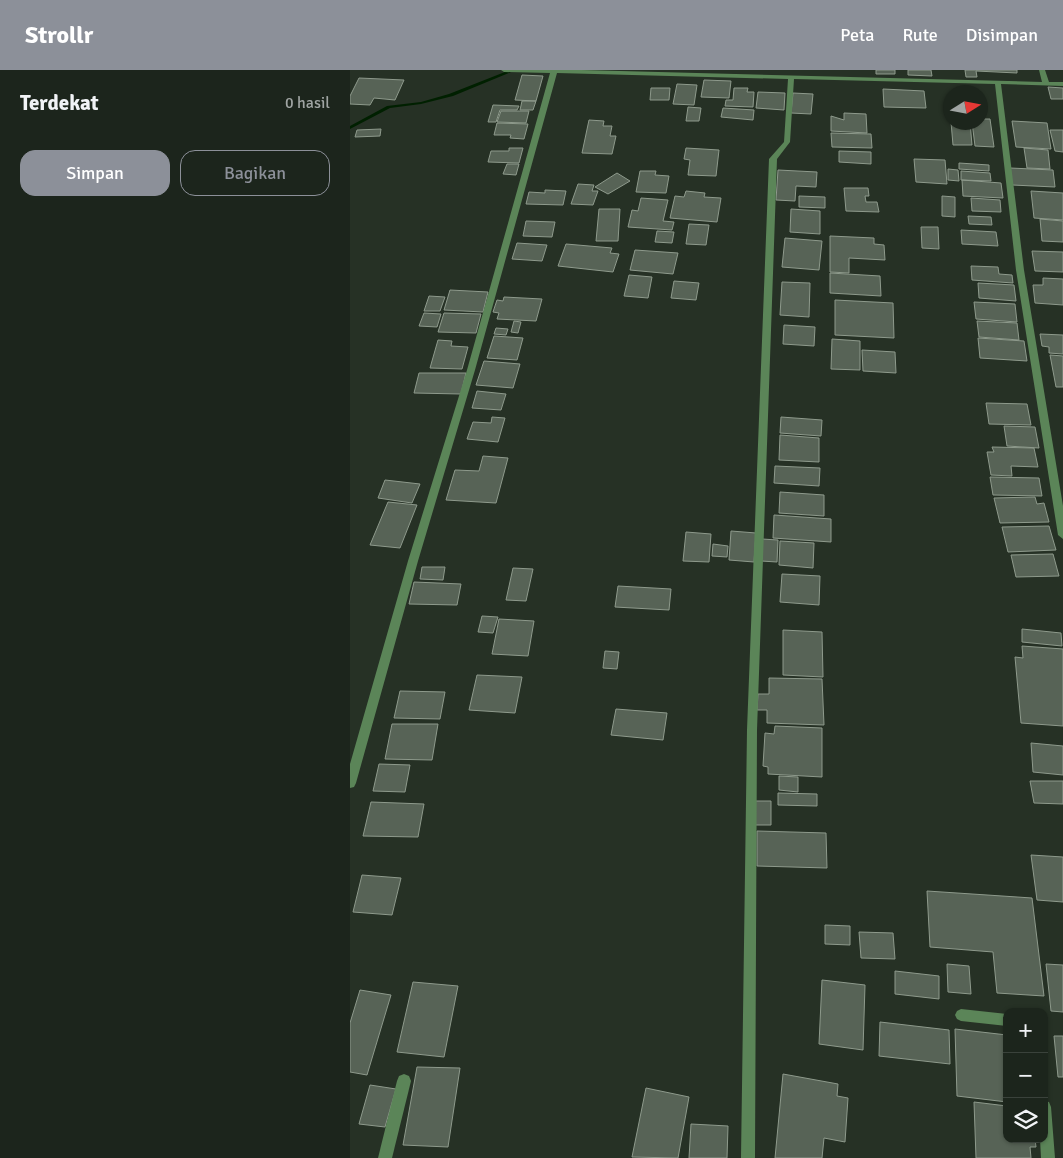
<!DOCTYPE html>
<html lang="id">
<head>
<meta charset="utf-8">
<style>
	body { margin:0; font-family:Signika,sans-serif; background:#252d25; color:#f1f3f6 }
	.controls { position:absolute; right:15px; bottom:15px; display:grid; overflow:hidden; border-radius:10px; box-shadow:0 1px 4px #0004 }
	.controls button { width:45px; height:45px; display:grid; place-items:center; padding:0; border:0; border-bottom:1px solid #3a423b; background:#1c251c; color:#f1f3f6; font:25px sans-serif }
	.compass { position:absolute; left:593px; top:15px; width:45px; height:45px; border-radius:50%; background:#1c251c; box-shadow:0 1px 4px #0004; rotate:79deg }
	.list { margin:0; padding:0; list-style:none }
	h2 { display:flex; justify-content:space-between; align-items:center; height:65px; margin:0; padding:0 20px; font-size:21px }
	h2 small { font-size:16px; font-weight:400; color:#a0a5a3 }
	.actions { display:flex; gap:10px; padding:15px 20px }
	.actions a { flex:1; padding:11px 0; border:1px solid #8c9099; border-radius:15px; text-align:center; font-size:18px; color:#8c9099 }
	.actions .main { background:#8c9099; color:#fff }
	.icon { flex:none; width:28px; height:28px; fill:none; stroke:currentColor; stroke-width:2; stroke-linecap:round; stroke-linejoin:round }
	.map { position:relative; flex:none; width:713px; height:1088px; overflow:hidden }
	header { display:flex; align-items:center; gap:30px; box-sizing:border-box; height:70px; padding:0 25px; background:#8c9099; color:#fff }
	header strong { font-size:24px }
	nav { display:flex; gap:28px; margin-inline-start:auto; font-size:18px }
	main { display:flex }
	aside { flex:1; background:#1c251c }
	.map>svg:first-child { display:block }
	.lines { fill:none; stroke-linecap:round; stroke-linejoin:round }
	.stream { fill:#002000; fill-rule:evenodd }
	.building { fill:#576356; stroke:#8e9a8c }
	.lane { fill:#5b8558; fill-rule:evenodd }
	.street { fill:#5b8558; fill-rule:evenodd }
</style>
</head>
<body>
<header>
<strong>Strollr</strong>
<nav><a>Peta</a><a>Rute</a><a>Disimpan</a></nav>
</header>
<main>
<aside>
<h2>Terdekat<small>0 hasil</small></h2>
<ul class="list">
</ul>
<div class="actions"><a class="main">Simpan</a><a>Bagikan</a></div>
</aside>
<div class="map">
<svg width="713" height="1088" viewBox="0 0 713 1088">
	<rect width="100%" height="100%" fill="#263125"/>
	<g class="lines">
		<path class="stream" d="M160,0H166L103,26L71,34L40,38L0,59V56L37,36L71,32L99,24Z"/>
	</g>
	<path class="building" d="M526,0H545V4H526Z
		M558,0H581L582,6L558,5Z
		M615,0H667V3L626,1L627,7H616Z
		M172,5L193,6L186,31L165,30Z
		M9,8L54,10L45,30L24,28L20,35L0,34V26Z
		M354,10L381,11L379,28L351,27Z
		M327,14L347,15L344,35L323,34Z
		M698,17L713,18V29H701Z
		M301,18H320L319,30H300Z
		M384,18H398L397,22H404L403,37L375,36L376,30H383Z
		M533,19L574,21L576,38L534,37Z
		M408,22L435,23L434,40L406,38Z
		M443,23L463,24L461,44L441,43Z
		M172,31H186L183,40H170Z
		M143,35L169,36L167,40H150L146,52H138Z
		M338,37L351,38L349,51H336Z
		M373,38L404,40L403,50L371,47Z
		M151,41H179L176,53L147,52Z
		M494,43L516,44L517,63L481,61V46L494,50Z
		M630,49H640L644,77L625,76L622,52H630Z
		M239,50L254,51L253,56H262L260,66H266L262,84L232,83Z
		M662,51L697,53L701,79L666,77Z
		M601,52H620L622,75H603Z
		M147,53L178,54L174,69L160,68L161,65H144Z
		M31,59L30,66L5,67L7,60Z
		M700,60H713V82L705,81Z
		M481,63L521,64L522,78L482,77Z
		M159,78H173L169,93L138,92L141,81H159Z
		M336,78L369,80L366,106L338,105L340,90L334,89Z
		M674,78L698,80L700,99L677,98Z
		M489,81L521,82V94L489,92Z
		M564,89L595,90L597,114L566,112Z
		M609,93L639,95V101L609,99Z
		M157,94H169L166,105L153,104Z
		M660,98L703,100L705,117L662,115Z
		M598,99L608,100L609,111L598,110Z
		M428,100L467,102L466,117L446,116L445,131L426,130Z
		M290,101H306L305,105L319,106L316,123L286,122Z
		M611,101L640,103L641,111L611,110Z
		M267,103L280,111L258,124L245,117Z
		M612,110L651,113L653,128L613,126Z
		M228,114L244,115L242,121H248L243,135L221,134Z
		M494,118H518L519,126H515L516,132H527L529,142L496,141Z
		M195,120L216,121L213,135L176,134L179,122L195,123Z
		M336,121L355,123L354,127L371,128L367,152L320,148L325,126L334,127Z
		M681,121L713,123V150L684,148Z
		M449,126L475,127V138L449,137Z
		M592,126L605,127V147L592,146Z
		M291,128L318,130L313,151L324,152L322,160L278,157L282,140L288,141Z
		M621,128L650,130L651,142L622,141Z
		M249,139H270L268,171H246Z
		M441,139L470,141V164L440,162Z
		M618,146L641,147L642,155L619,154Z
		M690,149L713,151V172L692,171Z
		M176,151L205,152L202,167L173,166Z
		M339,154L359,155L356,175L336,174Z
		M571,157H588L589,179L572,178Z
		M611,160L646,162L648,176L612,174Z
		M307,161L324,162L322,173L305,172Z
		M480,166L524,168V174L534,175L535,190L499,188V203L480,202Z
		M435,168L472,171L469,200L432,197Z
		M167,173L197,175L192,191L162,189Z
		M216,174L262,178L260,183L269,184L263,202L208,196Z
		M285,180L328,183L323,204L280,200Z
		M682,181L713,182V202L685,201Z
		M621,196L648,197L649,204L662,205L663,213L622,210Z
		M480,203L530,206L531,226L480,223Z
		M279,205L302,207L298,228L274,226Z
		M693,208L713,209V235L685,233L683,215H693Z
		M324,211L349,213L346,230L321,228Z
		M432,212L460,213L459,247L430,245Z
		M628,213L664,215L666,231L629,228Z
		M100,220L138,222L133,242L94,240Z
		M79,226L95,227L90,241H74Z
		M154,227L192,229L186,251L147,249L149,243L143,242L147,230L153,231Z
		M485,230L543,233L544,268L485,265Z
		M624,232L665,234L667,252L626,249Z
		M74,243L91,244L87,257L69,256Z
		M94,243L131,244L126,263L88,262Z
		M164,251L171,252L168,263L161,262Z
		M627,251L667,253L669,270L629,267Z
		M434,255L465,257L464,276L433,274Z
		M146,258L158,259L156,265L144,264Z
		M690,264L713,265V284L699,283V277L692,276Z
		M144,266L173,268L167,290L137,288Z
		M628,268L674,271L677,291L630,288Z
		M482,269L510,271V300L481,299Z
		M88,270L102,271L101,276L118,277L112,299L80,298Z
		M512,280L545,282L546,303L513,301Z
		M700,285L713,286V317H706Z
		M134,291L170,294L163,318L126,315Z
		M69,303H116L111,324L64,323Z
		M127,321L156,324L151,340L122,338Z
		M636,333L677,334L681,355L639,354Z
		M142,347L155,348L148,372L117,369L123,352L141,353Z
		M431,347L472,350L471,366L430,363Z
		M654,356L685,357L689,378L657,376Z
		M430,365L469,368V392L429,390Z
		M642,377L684,378L688,397L661,396L662,406L641,405L637,382H644Z
		M133,386L158,388L146,433L96,430L105,400L129,401Z
		M425,396L470,398L469,416L424,413Z
		M640,407L689,408L692,426L643,425Z
		M35,410L70,414L62,433L28,428Z
		M430,422L474,425V446L429,443Z
		M685,427L687,434L694,433L699,452L650,453L644,428Z
		M38,432L67,435L50,478L20,475Z
		M424,445L481,449V472L423,468Z
		M699,456L706,480L658,482L652,457Z
		M381,461L406,463L404,492L379,490Z
		M336,462L361,464L359,492L333,491Z
		M412,469L428,470L427,492L411,491Z
		M430,471L464,473L463,498L429,495Z
		M363,474L378,476L377,487L362,486Z
		M703,484L709,506L666,507L661,485Z
		M72,497H95L93,510L70,509Z
		M163,498L183,499L176,531L156,530Z
		M432,504L470,506L469,535L430,532Z
		M64,512L111,514L107,535L59,534Z
		M268,516L321,519L319,540L265,537Z
		M132,546L148,547L143,563L128,562Z
		M149,549L184,551L178,586L142,584Z
		M672,559L711,563L712,576L672,572Z
		M433,560L472,562L473,607L433,605Z
		M672,576L713,579V656L671,653L665,587L673,588Z
		M255,581L269,582L267,599L253,598Z
		M127,605L172,607L165,643L119,640Z
		M419,608L472,609L474,655L417,653V640H407L408,624H419Z
		M50,621L95,622L90,649L44,648Z
		M266,639L317,643L313,670L261,665Z
		M42,654H88L82,690L35,689Z
		M425,656L472,658V707L418,704V697L413,696L415,663L424,664Z
		M681,673L713,676V705L683,702Z
		M29,694L60,695L55,722L23,721Z
		M429,706L448,707V722L429,720Z
		M680,711H713V734L684,733Z
		M428,723L467,724V736L428,735Z
		M405,731H421V755H405Z
		M21,732L74,734L68,767L13,766Z
		M407,761L476,763L477,798L407,796Z
		M681,785L713,787V832L687,830Z
		M12,805L51,808L42,845L3,842Z
		M577,821L682,828L694,926L647,923L643,882L580,877Z
		M475,855L500,856V875L475,874Z
		M509,862L543,863L545,889L511,888Z
		M597,894L619,896L621,924L598,922Z
		M696,894L713,895V942L701,941Z
		M545,901L589,906V929L545,924Z
		M472,910L515,915L513,980L469,974Z
		M63,912L108,916L94,987L47,982Z
		M10,920L41,925L17,1005L0,1002V953Z
		M530,952L599,960L600,994L529,986Z
		M605,959L657,965V1032L607,1026Z
		M704,966H713V1007H708Z
		M67,997L110,998L98,1077L53,1075Z
		M433,1004L488,1014L487,1026L498,1028L495,1072L474,1068L472,1088H425Z
		M20,1015L46,1019L35,1057L9,1054Z
		M296,1018L339,1027L328,1088L282,1087Z
		M624,1032L657,1036V1069H685L686,1077H680L681,1088H626Z
		M341,1054L378,1056L377,1088H339Z"/>
	<g class="lines">
		<path class="lane" d="M54,1004L59,1006L61,1011L42,1088H28L47,1011L49,1006Z"/>
		<path class="street" d="M151,0H232L692,12L689,0H695L699,12H713V16L651,14L674,200L713,436V469L708,465L666,200L645,14L444,9L440,72L427,89L407,660L405,1088H391L397,660L419,89L434,72L438,9L207,3L125,300L68,491L6,713L4,717L0,718V694L58,491L117,300L200,3L154,2Z
			M611,939L657,944V956L611,951L607,949L605,945L607,941Z
			M694,1031L699,1032L701,1037L705,1088H691L690,1069H694Z"/>
	</g>
</svg>
<div class="controls">
<button>+</button>
<button>−</button>
<button><svg class="icon" aria-label="layers" viewBox="0 0 24 24"><path d="M12 4l9 5-9 5-9-5zM3 14l9 5 9-5"/></svg></button>
</div>
<svg class="compass" viewBox="-18 -18 36 36"><path d="M0-13l5 13h-10z" fill="#e53935"/><path d="M0 13l5-13h-10z" fill="#a0a5a3"/></svg>
</div>
</main>
</body>
</html>
